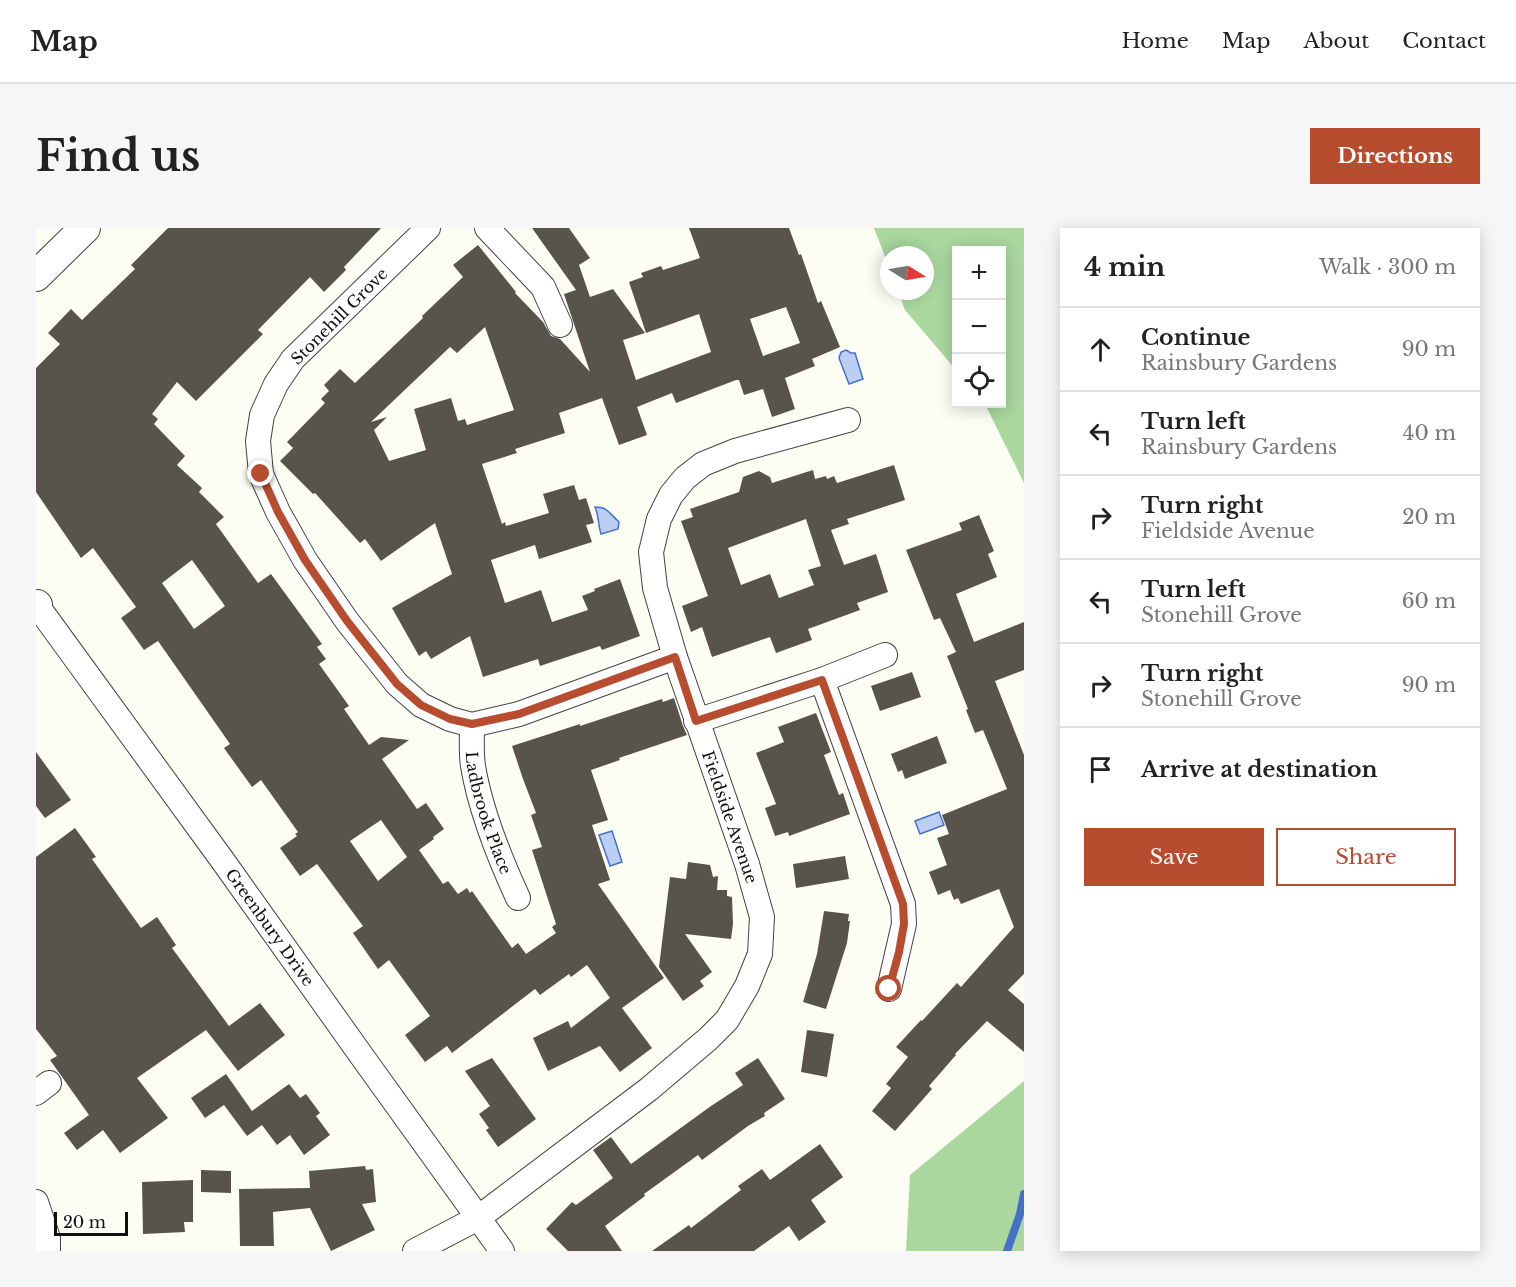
<!DOCTYPE html>
<html lang="en">
<head>
<meta charset="utf-8">
<style>
	body { margin:0; font-family:"Libre Baskerville",serif; background:#f6f6f6; color:#222 }
	.controls { position:absolute; right:18px; top:18px; display:grid; overflow:hidden; border-radius:0px; box-shadow:0 3px 15px #0003 }
	.controls button { width:54px; height:54px; display:grid; place-items:center; padding:0; border:0; border-bottom:2px solid #e0e0e0; background:#fff; color:#222; font:30px sans-serif }
	.compass { position:absolute; left:844px; top:18px; width:54px; height:54px; border-radius:50%; background:#fff; box-shadow:0 3px 15px #0003; rotate:101deg }
	.scale { position:absolute; left:18px; bottom:15px; width:74px; box-sizing:border-box; padding-left:6px; border:3px solid #0f0f0f; border-top:0; font-size:16px; line-height:21px; white-space:nowrap; color:#0f0f0f; -webkit-text-stroke:4px #fff; paint-order:stroke }
	.stop { position:absolute; width:18px; height:18px; margin:-14px; border:4px solid #b84c2f; border-radius:50%; background:#fff }
	.stop.end { background:#b84c2f; border-color:#fff; box-shadow:0 2px 6px #0008 }
	.list { margin:0; padding:0; list-style:none }
	h2 { display:flex; justify-content:space-between; align-items:center; height:78px; margin:0; padding:0 24px; font-size:26px }
	h2 small { font-size:20px; font-weight:400; color:#767676 }
	.list li { display:grid; grid-template-columns:39px 1fr auto; gap:18px; align-items:center; box-sizing:border-box; height:84px; padding:0 24px; border-top:2px solid #e0e0e0 }
	.list b { display:block; font-size:22px; white-space:nowrap }
	.list p { margin:0; font-size:20px; white-space:nowrap; color:#767676 }
	.list em { font-size:20px; font-style:normal; color:#767676 }
	.actions { display:flex; gap:12px; padding:18px 24px }
	.actions a { flex:1; padding:14px 0; border:2px solid #b84c2f; border-radius:0px; text-align:center; font-size:21px; color:#b84c2f }
	.actions .main { background:#b84c2f; color:#fff }
	.icon { flex:none; width:33px; height:33px; fill:none; stroke:currentColor; stroke-width:2; stroke-linecap:round; stroke-linejoin:round }
	.map { position:relative; flex:none; width:988px; height:1023px; overflow:hidden; border-radius:0px }
	header { display:flex; align-items:center; gap:36px; box-sizing:border-box; height:84px; padding:0 30px; background:#fff; border-bottom:2px solid #e0e0e0 }
	header strong { font-size:28px }
	nav { display:flex; gap:33px; margin-inline-start:auto; font-size:21px }
	.intro { display:flex; align-items:center; justify-content:space-between; box-sizing:border-box; height:144px; padding:0 36px }
	h1 { margin:0; font-size:42px }
	.button { padding:15px 27px; border-radius:0px; background:#b84c2f; color:#fff; font-size:21px; font-weight:700 }
	main { display:flex; gap:36px; padding:0 36px }
	aside { flex:1; background:#fff; border-radius:0px; box-shadow:0 3px 15px #0003 }
	.map>svg:first-child { display:block }
	.forest { fill:#a9d79e }
	.water { fill:#bacff3; stroke:#4571c6; stroke-width:1.5 }
	.lines { fill:none; stroke-linecap:round; stroke-linejoin:round }
	.stream { stroke:#4571c6; stroke-width:8 }
	.building { fill:#58544c; fill-rule:evenodd }
	.minor-casing { stroke:#424242; stroke-width:26 }
	.tertiary-casing { stroke:#424242; stroke-width:32 }
	.minor { stroke:#fff; stroke-width:24 }
	.tertiary { stroke:#fff; stroke-width:30 }
	.route { stroke:#b84c2f; stroke-width:8 }
	.labels { text-anchor:middle; dominant-baseline:central; stroke-width:6; stroke-linejoin:round; paint-order:stroke }
	.street-label { font-size:16px; fill:#0f0f0f; stroke:#fff }
</style>
</head>
<body>
<header>
<strong>Map</strong>
<nav><a>Home</a><a>Map</a><a>About</a><a>Contact</a></nav>
</header>
<div class="intro"><h1>Find us</h1><a class="button">Directions</a></div>
<main>
<div class="map">
<svg width="988" height="1023" viewBox="0 0 988 1023">
	<rect width="100%" height="100%" fill="#fdfef3"/>
	<path class="forest" d="M838,0H988V255L949,176H966V22H920V142L869,82L862,63H889V27H853V39Z
		M988,853V1023H870L874,947Z"/>
	<path class="water" d="M810,122L815,125H819L827,151L813,156L803,130L805,124Z
		M559,279C572,279 573,285 583,294L582,301L565,306C562,297 563,288 559,279Z
		M903,584L908,597L884,606L879,593Z
		M576,603L586,634L574,638L563,607Z"/>
	<g class="lines">
		<path class="stream" d="M971,1023L984,986L988,966"/>
	</g>
	<path class="building" d="M132,0H345L308,39L310,42L288,64L274,49L222,102L227,106L160,173L141,154L116,186L122,191L118,196L149,228L141,237L166,260L163,264L188,289L180,296L222,355L235,346L286,416L281,419L290,431L283,436L313,478L308,481L333,517L345,509L373,512L346,531L381,581L390,575L408,601L397,609L398,611L383,622L407,656L412,653L422,666L431,660L434,665L436,663L476,720L482,715L490,726L520,705L516,699L520,696L496,622L506,619L495,587L500,585L487,551L476,518L544,496V498L626,471L627,474L638,470L647,498L651,507L583,530L584,532L555,542L572,592L556,597L574,652L562,656L628,750L586,780L616,820L584,844L564,818L512,843L497,810L532,793L535,800L574,770L551,737L535,749L533,746L504,767L499,761L416,825L411,818L389,834L369,807L394,788L353,732L342,741L317,705L327,698L281,636L264,648L244,620L261,608L259,606L262,604L225,552L216,559L188,520L194,516L122,413L108,422L85,390L100,379L57,320L45,330L0,264V140L24,116L12,105L35,81L46,92L99,41L95,37ZM156,332L189,378L158,401L126,355ZM345,592L371,629L342,653L314,613Z
		M496,0H533L554,30L543,37L554,69L577,61L609,105L587,112L600,152L675,124L663,86L610,105L593,54L607,49L605,45L625,38L627,42L664,30L653,0H753L763,27L765,26L782,75L785,73L804,119L776,131L779,138L749,150L759,181L736,189L727,161L708,167L703,152H700L640,175L636,165L601,179L611,207L583,217L566,170L523,185L529,205L479,221L481,225L446,236L466,296L469,294L470,298L513,285L507,266L538,257L543,272L550,270L558,295L550,297L556,314L503,331L499,317L455,332L469,375L505,362L516,394L552,382L546,368L559,363L558,361L584,351L604,408L566,422L564,418L504,438L502,431L447,449L434,408L395,431L390,423L383,428L356,380L416,346L399,295L345,333L329,311L324,315L279,265L277,266L244,233L257,220L251,214L289,175L285,171L293,163L288,157L304,141L319,155L387,90L386,88L427,49L417,37L442,17L480,64L479,65L507,94L515,108L524,111L554,144L528,66L540,62ZM750,79L764,115L727,128L714,91ZM449,99L478,182L431,197L429,191L422,193L415,170L378,181L390,222L353,233L338,202L351,189L335,194L414,119L421,125Z
		M858,237L869,272L811,291L813,296L795,302L808,337L840,326L852,364L821,375L824,382L772,401L776,412L740,425L734,409L676,429L666,399L655,404L646,378L672,368L645,293L657,289L654,281L703,264L707,249L723,243L734,249L736,255L777,242L779,251L790,248L791,251L798,248L801,255ZM770,291L785,338L772,342L778,357L743,370L734,346L705,357L692,320Z
		M943,287L958,323L952,326L961,349L920,366L938,414L988,394V442L959,453L988,527V746L972,762L988,776V824L951,793L919,826L920,827L893,858L896,861L859,903L836,883L855,860L850,856L872,829L860,819L885,792L886,793L921,755L925,759L978,699L963,661L925,676L922,670L918,672L914,662L902,667L893,644L911,637L901,610L913,606L906,587L971,561L947,502L939,505L930,482L932,481L911,428L920,424L904,390L898,392L870,322L926,302L923,295Z
		M876,444L885,469L844,483L835,458Z
		M780,485L795,524L788,527L803,567L807,565L814,586L753,608L752,604L739,608L729,580L740,576L720,525L748,514L742,499Z
		M901,508L911,535L869,551L866,542L862,544L855,526Z
		M0,524L35,572L9,590L0,578Z
		M39,600L60,629L56,631L105,700L121,689L140,717L136,720L193,798L224,775L249,807L202,843L170,802L101,850L132,890L84,925L67,902L41,922L28,905L53,887L14,832L21,828L0,801V629Z
		M809,628L813,651L760,660L757,636Z
		M652,634L674,637L677,649L682,648L681,662H691V668L696,669L697,696L695,711L649,706L676,744L664,753L668,758L647,773L623,739L634,649L650,651Z
		M788,683L813,686L812,693H814L811,715L790,781L767,774L781,726Z
		M771,802L798,806L791,849L765,844Z
		M456,830L500,891L462,919L450,902L453,900L443,886L454,878L429,843Z
		M722,830L749,871L728,885L729,888L712,898L666,932L662,927L608,966L609,968L569,998L586,1023H532L510,1001L536,974L540,977L577,950L557,922L575,909L595,936L675,878L707,857L699,845Z
		M190,846L216,883L253,856L264,870L270,866L284,885L280,888L294,907L268,927L254,907L241,917L220,889L226,897L211,908L188,877L169,890L155,870Z
		M784,916L807,949L775,972L790,994L763,1013L753,998L718,1023H616L653,997L655,1000L705,962L702,958L726,941L734,952Z
		M329,938L330,942L337,941L340,974L326,976L339,1002L295,1023L274,980L237,984L238,1018H204L203,961L274,960L273,943Z
		M165,942L195,943V965L165,964Z
		M157,952V994H148L149,1004L107,1006L106,954Z"/>
	<g class="lines">
		<g class="minor-casing">
			<g id="minor">
				<path d="M392,0L257,131L240,156L226,187L222,213L225,246L242,284L269,332L311,393L361,456L385,477L414,491L436,497L483,486L639,429"/>
				<path d="M451,0L507,59L524,97"/>
				<path id="s1" d="M0,376L187,633L325,827L466,1023"/>
				<path d="M786,452L867,676L868,696L853,761"/>
				<path d="M660,493L786,452L849,427"/>
				<path id="s2" d="M436,497C436,510 435,525 437,538C444,580 464,631 482,670"/>
				<path d="M0,865L13,855"/>
				<path d="M0,974L12,1010V1023"/>
				<path d="M379,1023L442,990L613,861L672,811L691,792L711,758L724,726L726,689L711,636L639,429L619,360L615,324L623,291L635,267L649,250L667,236L699,223L812,192"/>
			</g>
		</g>
		<g class="tertiary-casing">
			<path id="tertiary" d="M0,48L49,0
				M0,377H1"/>
		</g>
		<use href="#minor" class="minor"/>
		<use href="#tertiary" class="tertiary"/>
	</g>
	<g class="lines">
		<path class="route" d="M225,246L242,284L269,332L311,393L361,456L385,477L414,491L436,496L483,486L639,429L660,493L786,452L867,676L868,696L863,724L853,761"/>
	</g>
	<g class="labels">
		<g class="street-label">
			<text transform="translate(303 88) rotate(-45)">Stonehill Grove</text>
			<text stroke="none"><textPath href="#s2" startOffset="90">Ladbrook Place</textPath></text>
			<text transform="translate(694 589) rotate(71)">Fieldside Avenue</text>
			<text stroke="none"><textPath href="#s1" startOffset="399">Greenbury Drive</textPath></text>
		</g>
	</g>
</svg>
<div class="controls">
<button>+</button>
<button>−</button>
<button><svg class="icon" aria-label="locate" viewBox="0 0 24 24"><circle cx="12" cy="12" r="6"/><path d="M12 2v4M12 18v4M2 12h4M18 12h4"/></svg></button>
</div>
<svg class="compass" viewBox="-18 -18 36 36"><path d="M0-13l5 13h-10z" fill="#e53935"/><path d="M0 13l5-13h-10z" fill="#767676"/></svg>
<div class="scale">20 m</div>
<div class="stop" style="left:853px;top:761px"></div>
<div class="stop end" style="left:225px;top:246px"></div>
</div>
<aside>
<h2>4 min<small>Walk · 300 m</small></h2>
<ul class="list">
<li><svg class="icon" aria-label="ahead" viewBox="0 0 24 24"><path d="M12 20V5M6 11l6-6 6 6"/></svg><div><b>Continue</b><p>Rainsbury Gardens</p></div><em>90 m</em></li>
<li><svg class="icon" aria-label="left" viewBox="0 0 24 24"><path d="M17 20v-9H6M10 6l-5 5 5 5"/></svg><div><b>Turn left</b><p>Rainsbury Gardens</p></div><em>40 m</em></li>
<li><svg class="icon" aria-label="right" viewBox="0 0 24 24"><path d="M7 20v-9h11M14 6l5 5-5 5"/></svg><div><b>Turn right</b><p>Fieldside Avenue</p></div><em>20 m</em></li>
<li><svg class="icon" aria-label="left" viewBox="0 0 24 24"><path d="M17 20v-9H6M10 6l-5 5 5 5"/></svg><div><b>Turn left</b><p>Stonehill Grove</p></div><em>60 m</em></li>
<li><svg class="icon" aria-label="right" viewBox="0 0 24 24"><path d="M7 20v-9h11M14 6l5 5-5 5"/></svg><div><b>Turn right</b><p>Stonehill Grove</p></div><em>90 m</em></li>
<li><svg class="icon" aria-label="arrive" viewBox="0 0 24 24"><path d="M6 21V4h12l-3 4 3 4H6"/></svg><div><b>Arrive at destination</b></div></li>
</ul>
<div class="actions"><a class="main">Save</a><a>Share</a></div>
</aside>
</main>
</body>
</html>
